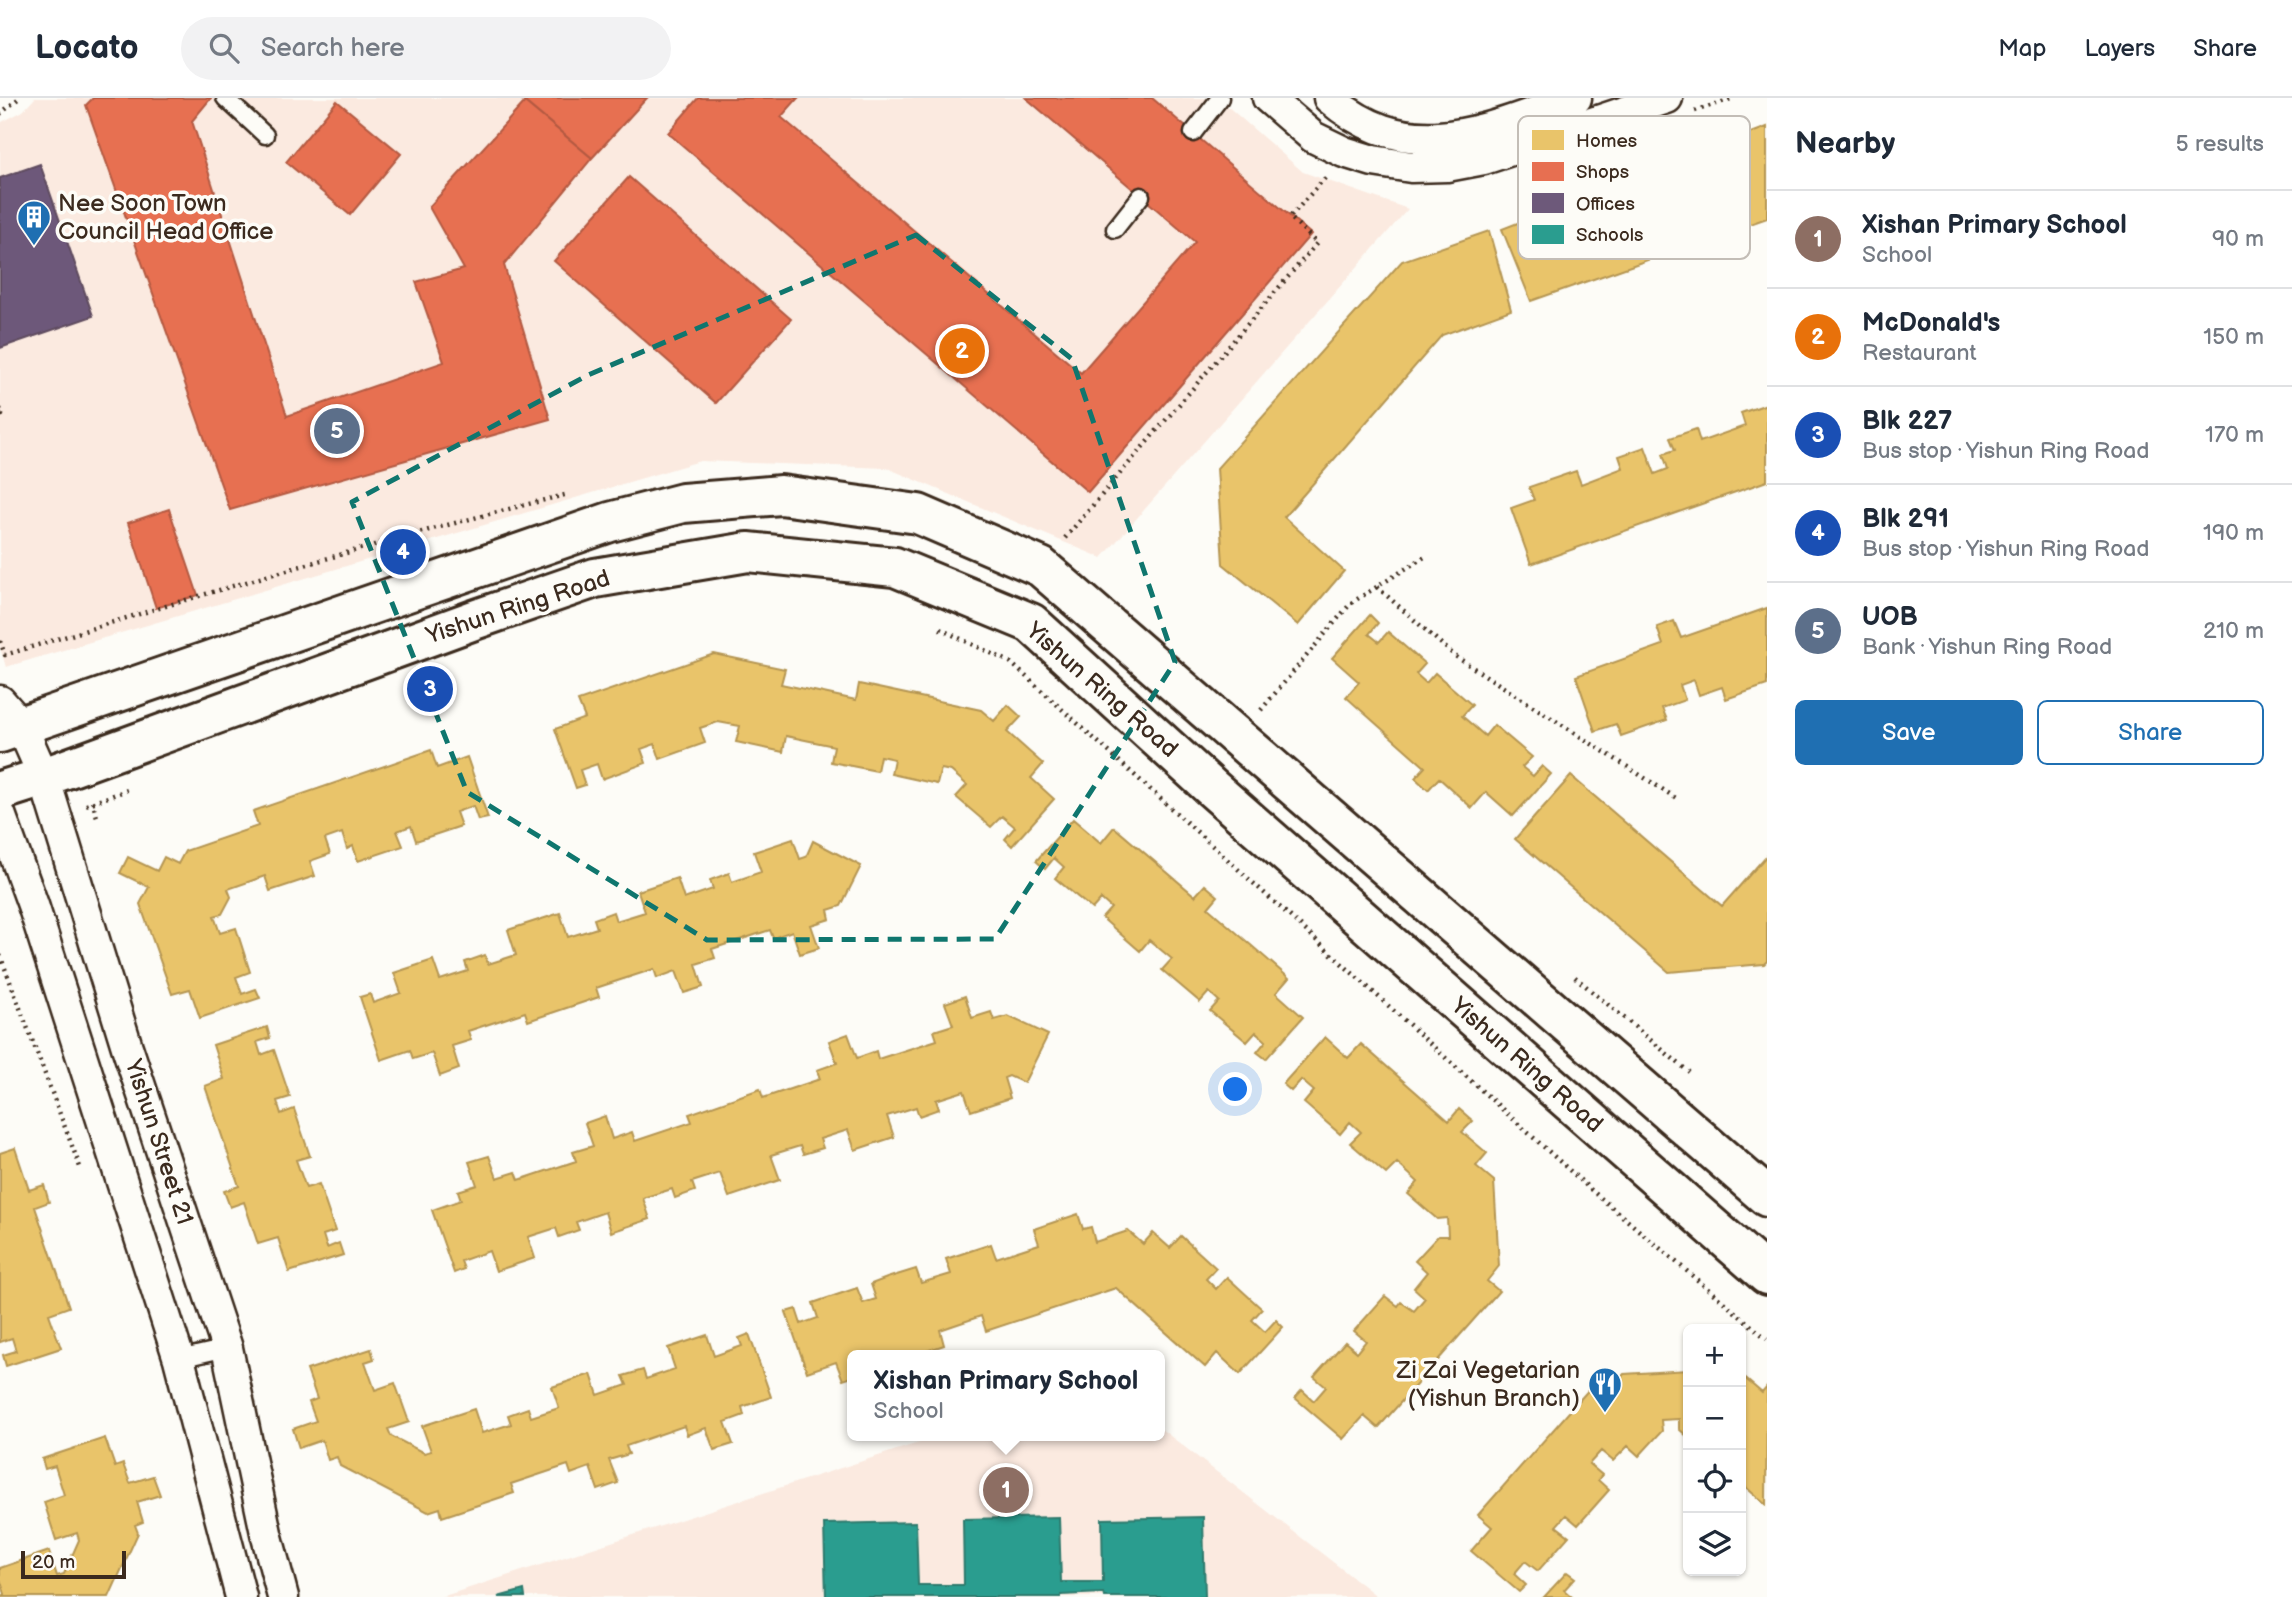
<!DOCTYPE html>
<html lang="en">
<head>
<meta charset="utf-8">
<style>
	body { margin:0; font-family:"Balsamiq Sans",sans-serif; background:#f2f2f3; color:#1f2937 }
	.controls { position:absolute; right:21px; bottom:21px; display:grid; overflow:hidden; border-radius:10px; box-shadow:0 2px 5px #0004 }
	.controls button { width:63px; height:63px; display:grid; place-items:center; padding:0; border:0; border-bottom:2px solid #e0e1e3; background:#fff; color:#1f2937; font:35px sans-serif }
	.scale { position:absolute; left:21px; bottom:18px; width:105px; box-sizing:border-box; padding-left:7px; border:4px solid #3b2a1e; border-top:0; font-size:19px; line-height:24px; white-space:nowrap; color:#3b2a1e; -webkit-text-stroke:5px #fdfcf7; paint-order:stroke }
	.you { position:absolute; left:1236px; top:992px; width:24px; height:24px; margin:-18px; border:5px solid #fff; border-radius:50%; background:#1a73e8; box-shadow:0 0 0 10px #1a73e833 }
	.badge { display:grid; place-items:center; width:46px; height:46px; border-radius:50%; background:#1f6fb2; color:#fff; font-size:23px; font-weight:700 }
	.pin { position:absolute; translate:-50% -50%; border:4px solid #fff; box-shadow:0 2px 7px #0006 }
	.popup { position:absolute; left:847px; top:1252px; width:318px; height:91px; box-sizing:border-box; display:grid; place-content:center; border-radius:10px; background:#fff; filter:drop-shadow(0 2px 5px #0005); font-size:23px; white-space:nowrap; color:#747a83 }
	.popup b { font-size:26px; color:#1f2937 }
	.popup::after { content:''; position:absolute; left:50%; top:100%; margin-left:-14px; border:14px solid transparent; border-top-color:#fff }
	.list { margin:0; padding:0; list-style:none }
	h2 { display:flex; justify-content:space-between; align-items:center; height:91px; margin:0; padding:0 28px; font-size:30px }
	h2 small { font-size:23px; font-weight:400; color:#747a83 }
	.list li { display:grid; grid-template-columns:46px 1fr auto; gap:21px; align-items:center; box-sizing:border-box; height:98px; padding:0 28px; border-top:2px solid #e0e1e3 }
	.list b { display:block; font-size:26px; white-space:nowrap }
	.list p { margin:0; font-size:23px; white-space:nowrap; color:#747a83 }
	.list em { font-size:23px; font-style:normal; color:#747a83 }
	.actions { display:flex; gap:14px; padding:21px 28px }
	.actions a { flex:1; padding:16px 0; border:2px solid #1f6fb2; border-radius:10px; text-align:center; font-size:24px; color:#1f6fb2 }
	.actions .main { background:#1f6fb2; color:#fff }
	.icon { flex:none; width:38px; height:38px; fill:none; stroke:currentColor; stroke-width:2; stroke-linecap:round; stroke-linejoin:round }
	.map { position:relative; flex:none; width:1767px; height:1499px; overflow:hidden }
	header { display:flex; align-items:center; gap:42px; box-sizing:border-box; height:98px; padding:0 35px; background:#fff; border-bottom:2px solid #e0e1e3 }
	header strong { font-size:33px }
	nav { display:flex; gap:38px; margin-inline-start:auto; font-size:24px }
	.search { width:490px; height:63px; background:#f2f2f3; display:flex; align-items:center; gap:18px; box-sizing:border-box; padding:0 24px; border-radius:38px; color:#747a83; font-size:26px }
	main { display:flex }
	aside { flex:1; background:#fff }
	.map>svg:first-child { display:block }
	.built { fill:#fbeae0 }
	.homes { fill:#e9c46a; stroke:#b59653; stroke-width:2 }
	.shops { fill:#e76f51; stroke:#b35a42; stroke-width:2 }
	.offices { fill:#6d597a; stroke:#5e4b5e; stroke-width:2 }
	.schools { fill:#2a9d8f; stroke:#2f7a6d; stroke-width:2 }
	.lines { fill:none; stroke-linecap:round; stroke-linejoin:round }
	.service-casing { stroke:#3b2a1e; stroke-width:21 }
	.minor-casing { stroke:#3b2a1e; stroke-width:35 }
	.secondary-casing { stroke:#3b2a1e; stroke-width:44 }
	.path { stroke:#3b2a1e; stroke-width:4.5; stroke-dasharray:2 5; stroke-linecap:butt }
	.service { stroke:#fdfcf7; stroke-width:16 }
	.minor { stroke:#fdfcf7; stroke-width:30 }
	.secondary { stroke:#fdfcf7; stroke-width:38 }
	.marked { fill:none; stroke:#0f766e; stroke-width:5; stroke-dasharray:14 9; stroke-linejoin:round }
	.labels { text-anchor:middle; dominant-baseline:central; stroke-width:7; stroke-linejoin:round; paint-order:stroke }
	.poi-label { font-size:24px; fill:#3b2a1e; stroke:#fdfcf7; text-anchor:start }
	.street-label { font-size:24px; fill:#3b2a1e; stroke:#fdfcf7 }
	.key { fill:#fdfcf7; stroke:#c3bdb6; stroke-width:2 }
	.key-label { font-size:19px; fill:#3b2a1e }
</style>
</head>
<body>
<header>
<strong>Locato</strong>
<div class="search"><svg class="icon" aria-label="search" viewBox="0 0 24 24"><circle cx="10" cy="10" r="6"/><path d="M15 15l6 6"/></svg>Search here</div>
<nav><a>Map</a><a>Layers</a><a>Share</a></nav>
</header>
<main>
<div class="map">
<svg width="1767" height="1499" viewBox="0 0 1767 1499">
	<rect width="100%" height="100%" fill="#fdfcf7"/>
	<filter id="ink" filterUnits="userSpaceOnUse"><feTurbulence type="fractalNoise" baseFrequency=".0143" numOctaves="2"/><feDisplacementMap in="SourceGraphic" scale="14" xChannelSelector="R" yChannelSelector="G"/><feConvolveMatrix kernelMatrix="1 2 1 2 8 2 1 2 1" color-interpolation-filters="sRGB"/></filter>
	<g filter="url(#ink)">
		<path class="built" d="M35,0H1218L1303,74L1408,111L1102,460L887,370L700,363L6,569L0,550V25L23,13Z
			M1160,1330L1378,1499H441L940,1338H1160Z"/>
		<path class="homes" d="M1767,29V120L1531,203L1502,131Z
			M1489,133L1511,212L1442,237L1284,419L1344,473L1298,527L1223,466L1217,370L1402,163Z
			M1767,306V383L1531,466L1511,410L1534,402L1529,389L1576,373L1581,386L1623,370L1619,358L1645,349L1655,376L1668,371L1663,356L1675,352L1670,340L1696,331L1700,344L1745,328L1741,315Z
			M1767,510V587L1726,601L1722,589L1699,597L1694,582L1680,587L1685,602L1662,610L1667,622L1621,638L1616,626L1595,633L1576,578L1663,547L1657,529L1674,523L1681,540Z
			M1370,517L1378,525L1369,536L1379,544L1388,534L1425,566L1416,576L1426,585L1435,575L1472,607L1462,618L1485,638L1494,627L1532,659L1522,669L1533,678L1542,668L1551,676L1513,718L1486,694L1472,710L1439,680L1428,692L1415,680L1425,669L1346,599L1359,584L1332,560Z
			M714,556L785,571L781,586L856,602L859,586L981,612L994,623L1008,607L1021,619L1007,634L1043,666L1031,680L1054,701L1012,748L1005,741L1015,729L1002,718L991,729L956,699L967,687L951,673L941,671L937,686L891,676L894,661L880,658L877,673L831,664L834,648L786,638L783,654L736,644L740,628L718,624L700,630L705,645L660,661L655,646L641,651L646,665L602,681L597,666L580,672L585,687L576,690L555,631L585,620L578,603Z
			M431,652L437,670L467,659L488,720L478,722L473,708L456,714L461,728L416,743L411,728L397,733L403,748L358,763L353,748L347,751L342,735L325,741L330,756L310,763L315,778L270,793L265,778L228,791L231,799L222,816L214,818L220,835L236,830L250,874L236,879L242,896L256,891L260,900L200,920L190,891L172,896L140,806L149,789L120,775L128,759L157,773L164,759L178,766L185,753L258,728L253,713Z
			M1571,678L1722,808L1767,757V863L1764,866L1669,874L1515,741Z
			M1073,721L1101,745L1114,729L1195,798L1205,787L1218,798L1208,810L1289,880L1276,895L1303,919L1266,961L1257,954L1266,943L1256,934L1247,944L1210,913L1219,903L1209,894L1200,904L1162,872L1172,861L1149,842L1140,853L1102,820L1111,810L1101,801L1092,811L1055,780L1064,769L1054,760L1045,771L1036,763Z
			M793,741L800,761L806,759L813,743L861,768L841,808L828,812L830,821L811,827L819,850L800,856L792,833L773,840L770,832L712,851L715,860L696,866L703,889L684,895L676,873L657,880L654,871L596,890L599,899L528,923L525,914L468,933L471,942L452,948L459,971L440,978L432,955L413,961L410,952L381,962L360,899L370,896L373,905L401,895L394,875L433,862L440,882L468,873L465,864L485,857L488,866L516,857L508,832L560,815L568,839L597,830L594,821L613,814L616,823L645,814L638,793L677,780L684,801L713,791L710,782L729,775L732,784L761,774L754,754Z
			M965,898L972,920L991,914L994,922L1008,918L1048,937L1024,985L1009,978L1004,980L1010,1000L971,1013L964,993L936,1002L939,1011L919,1018L916,1009L887,1018L894,1039L855,1052L848,1032L820,1041L823,1050L803,1056L800,1048L771,1057L780,1082L729,1099L720,1075L692,1084L695,1093L675,1100L672,1091L643,1100L650,1121L611,1134L605,1114L576,1124L579,1132L559,1139L556,1130L528,1139L535,1160L496,1173L489,1153L461,1163L464,1171L454,1175L432,1112L461,1102L458,1093L477,1087L469,1064L489,1058L497,1080L516,1074L519,1082L576,1063L573,1054L593,1048L585,1025L605,1018L612,1041L632,1034L635,1043L692,1024L689,1016L760,991L763,1000L820,981L817,972L837,965L829,943L848,936L857,960L876,953L878,961L937,942L934,933L953,927L945,905Z
			M267,929L270,940L257,944L261,957L274,952L290,999L277,1003L281,1016L294,1011L310,1058L296,1062L306,1090L319,1086L335,1133L323,1137L327,1150L339,1145L343,1157L289,1174L278,1140L258,1146L244,1104L230,1109L224,1093L239,1088L205,988L224,981L213,947Z
			M1325,939L1348,960L1361,946L1449,1023L1459,1011L1473,1023L1462,1034L1487,1055L1476,1068L1494,1083L1499,1168L1487,1183L1499,1193L1378,1330L1364,1318L1343,1341L1295,1300L1302,1292L1314,1303L1326,1289L1314,1279L1345,1244L1357,1254L1366,1243L1354,1233L1385,1198L1398,1208L1401,1204L1414,1213L1425,1200L1414,1190L1427,1174L1415,1163L1438,1138H1448L1447,1120L1437,1121L1408,1096L1418,1084L1397,1065L1386,1076L1350,1045L1361,1034L1350,1024L1340,1036L1304,1005L1314,993L1301,982L1291,993L1283,986Z
			M15,1050L29,1092L44,1087L49,1104L35,1109L69,1209L49,1216L61,1250L6,1268L3,1257L16,1253L12,1240L0,1244V1055Z
			M1078,1116L1083,1131L1091,1129L1095,1144L1128,1133L1143,1146L1153,1135L1170,1150L1181,1138L1216,1170L1206,1181L1216,1191L1227,1179L1262,1211L1252,1222L1265,1234L1276,1222L1283,1229L1240,1276L1217,1255L1205,1269L1116,1190L986,1233L981,1218L940,1232L944,1247L915,1257H852V1279L843,1282L836,1264L807,1274L786,1214L796,1211L801,1226L818,1220L813,1205L857,1190L863,1205L876,1201L871,1186L887,1180L916,1171L921,1185L951,1176L946,1161L991,1146L996,1160L1039,1146L1034,1131Z
			M749,1236L771,1299L742,1309L744,1317L725,1324L733,1346L714,1352L706,1330L687,1337L684,1328L626,1348L629,1356L609,1362L618,1385L598,1392L590,1369L571,1376L568,1367L511,1386L514,1395L442,1419L440,1410L428,1414L340,1368L337,1359L328,1362L322,1342L299,1350L293,1331L316,1323L309,1304L317,1301L307,1272L371,1251L374,1261L365,1264L375,1292L395,1285L409,1324L388,1331L391,1338L424,1355L431,1353L422,1328L474,1311L482,1335L511,1326L508,1317L528,1310L531,1319L559,1310L552,1289L591,1276L598,1297L627,1287L623,1278L643,1272L646,1281L675,1271L668,1250L707,1237L714,1258L742,1248L739,1240Z
			M1688,1272V1339L1679,1331V1321L1661,1322L1662,1333L1639,1358L1628,1348L1613,1363L1601,1353L1589,1366L1602,1377L1598,1382L1609,1392L1578,1427L1566,1417L1556,1428L1569,1438L1538,1473L1525,1463L1514,1476L1526,1487L1519,1494L1471,1453L1492,1429L1478,1417L1599,1280L1611,1291L1624,1276Z
			M1741,1277L1762,1295L1767,1289L1766,1407L1741,1385Z
			M105,1340L115,1369L123,1366L130,1385L153,1378L160,1397L137,1404L143,1424L135,1427L138,1435L109,1499H0L5,1496L0,1481V1470L49,1453L57,1478L64,1476L79,1442L77,1435L56,1442L44,1404L64,1397L55,1368L45,1371L42,1361Z
			M1567,1474L1575,1480L1564,1492L1572,1499H1544Z"/>
		<path class="shops" d="M93,0H211L192,23L287,318L444,264L416,184L464,171L429,109L525,4L592,60L504,167L550,321L230,412L86,7Z
			M520,0H647L592,60Z
			M698,0H798L781,19L1081,275L1195,144L1026,0H1152L1311,136L1088,394L668,35Z
			M337,3L401,56L350,117L286,64Z
			M629,79L791,221L716,305L554,163Z
			M169,411L198,497L156,510L128,425Z"/>
		<path class="offices" d="M40,66L93,218L0,250V80Z"/>
		<path class="schools" d="M1059,1419L1061,1484H1103L1102,1421L1203,1419L1205,1499H1104L1103,1495L1061,1497V1499H826L824,1426L916,1424L918,1487H964L963,1421Z
			M524,1492L525,1499H498Z"/>
		<g class="lines">
			<g class="service-casing">
				<path id="service" d="M225,0L265,37
					M1193,35L1220,0
					M1115,131L1141,98
					M179,1261L227,1250"/>
			</g>
			<g class="minor-casing">
				<path id="minor" d="M1268,0L1313,39L1344,54L1373,63L1411,69L1447,68L1484,61L1667,0
					M1329,0C1412,71 1487,30 1576,0
					M0,603L21,627L44,679L127,949L227,1250L266,1435L283,1499
					M0,716L33,807L179,1261L241,1499"/>
			</g>
			<g class="secondary-casing">
				<path id="secondary" d="M0,635L610,424L683,405L781,397L918,416L1041,469L1767,1099
					M0,693L44,679L474,522L595,480L748,454L895,469L1031,525L1212,690L1767,1177"/>
			</g>
			<path class="path" d="M1695,13L1734,0
				M0,16L19,0
				M0,310L2,317H0
				M1065,440L1317,145L1290,119L1325,80
				M1377,489L1455,558L1679,702
				M940,531L1010,564L1589,1090L1767,1241
				M0,543L5,557C192,500 379,442 569,396
				M1261,612L1351,505L1426,458
				M92,703L98,722
				M86,707L127,692
				M0,857L80,1069
				M1575,879L1689,974"/>
			<use href="#service" class="service"/>
			<use href="#minor" class="minor"/>
			<use href="#secondary" class="secondary"/>
		</g>
	</g>
	<path class="marked" d="M916,137L1072,261L1175,564L995,841L707,842L467,694L352,404L588,277Z"/>
	<defs>
		<g id="building-pin" transform="scale(1.75)"><path d="M0 17L-7.5 6A9.5 9.5 0 1 1 7.5 6Z" fill="#1f6fb2" stroke="#fdfcf7"/><path d="M-4-6H4V6H1V3H-1V6H-4ZM-2.5-4.3h1.7v1.8h-1.7ZM.8-4.3h1.7v1.8H.8ZM-2.5-1h1.7V.8h-1.7ZM.8-1h1.7V.8H.8Z" fill="#fff"/></g>
		<g id="restaurant-pin" transform="scale(1.75)"><path d="M0 17L-7.5 6A9.5 9.5 0 1 1 7.5 6Z" fill="#1f6fb2" stroke="#fdfcf7"/><path d="M-5-6h1v4h1v-4h1v4h1v-4h1v5L-1.5 .5V6h-2V.5L-5-1ZM5-6V6H3V1.5H1.5Q1.5-4 5-6Z" fill="#fff"/></g>
	</defs>
	<g fill-rule="evenodd">
		<use href="#building-pin" x="34" y="119"/>
		<use href="#restaurant-pin" x="1605" y="1286"/>
	</g>
	<g class="labels">
		<g class="poi-label">
			<text x="58" y="105">Nee Soon Town<tspan x="58" dy="28">Council Head Office</tspan></text>
			<text x="1580" y="1272" text-anchor="end">Zi Zai Vegetarian<tspan x="1580" dy="28">(Yishun Branch)</tspan></text>
		</g>
		<g class="street-label">
			<text transform="translate(518 509) rotate(-18)">Yishun Ring Road</text>
			<text transform="translate(1102 592) rotate(41)">Yishun Ring Road</text>
			<text transform="translate(1527 967) rotate(41)">Yishun Ring Road</text>
			<text transform="translate(159 1044) rotate(72)">Yishun Street 21</text>
		</g>
	</g>
	<rect x="1518" y="18" width="232" height="143" rx="10" class="key"/>
	<rect x="1532" y="32" width="32" height="20" fill="#e9c46a"/>
	<rect x="1532" y="64" width="32" height="19" fill="#e76f51"/>
	<rect x="1532" y="95" width="32" height="20" fill="#6d597a"/>
	<rect x="1532" y="127" width="32" height="19" fill="#2a9d8f"/>
	<g class="key-label">
		<text x="1576" y="49">Homes</text>
		<text x="1576" y="80">Shops</text>
		<text x="1576" y="112">Offices</text>
		<text x="1576" y="143">Schools</text>
	</g>
</svg>
<div class="controls">
<button>+</button>
<button>−</button>
<button><svg class="icon" aria-label="locate" viewBox="0 0 24 24"><circle cx="12" cy="12" r="6"/><path d="M12 2v4M12 18v4M2 12h4M18 12h4"/></svg></button>
<button><svg class="icon" aria-label="layers" viewBox="0 0 24 24"><path d="M12 4l9 5-9 5-9-5zM3 14l9 5 9-5"/></svg></button>
</div>
<div class="scale">20 m</div>
<div class="you"></div>
<div class="pin badge" style="left:1006px;top:1392px;background:#8d6e63">1</div>
<div class="popup"><b>Xishan Primary School</b>School</div>
<div class="pin badge" style="left:962px;top:253px;background:#e8710a">2</div>
<div class="pin badge" style="left:430px;top:591px;background:#1a4fb4">3</div>
<div class="pin badge" style="left:403px;top:454px;background:#1a4fb4">4</div>
<div class="pin badge" style="left:337px;top:333px;background:#5c6f8a">5</div>
</div>
<aside>
<h2>Nearby<small>5 results</small></h2>
<ul class="list">
<li><span class="badge" style="background:#8d6e63">1</span><div><b>Xishan Primary School</b><p>School</p></div><em>90 m</em></li>
<li><span class="badge" style="background:#e8710a">2</span><div><b>McDonald's</b><p>Restaurant</p></div><em>150 m</em></li>
<li><span class="badge" style="background:#1a4fb4">3</span><div><b>Blk 227</b><p>Bus stop · Yishun Ring Road</p></div><em>170 m</em></li>
<li><span class="badge" style="background:#1a4fb4">4</span><div><b>Blk 291</b><p>Bus stop · Yishun Ring Road</p></div><em>190 m</em></li>
<li><span class="badge" style="background:#5c6f8a">5</span><div><b>UOB</b><p>Bank · Yishun Ring Road</p></div><em>210 m</em></li>
</ul>
<div class="actions"><a class="main">Save</a><a>Share</a></div>
</aside>
</main>
</body>
</html>
